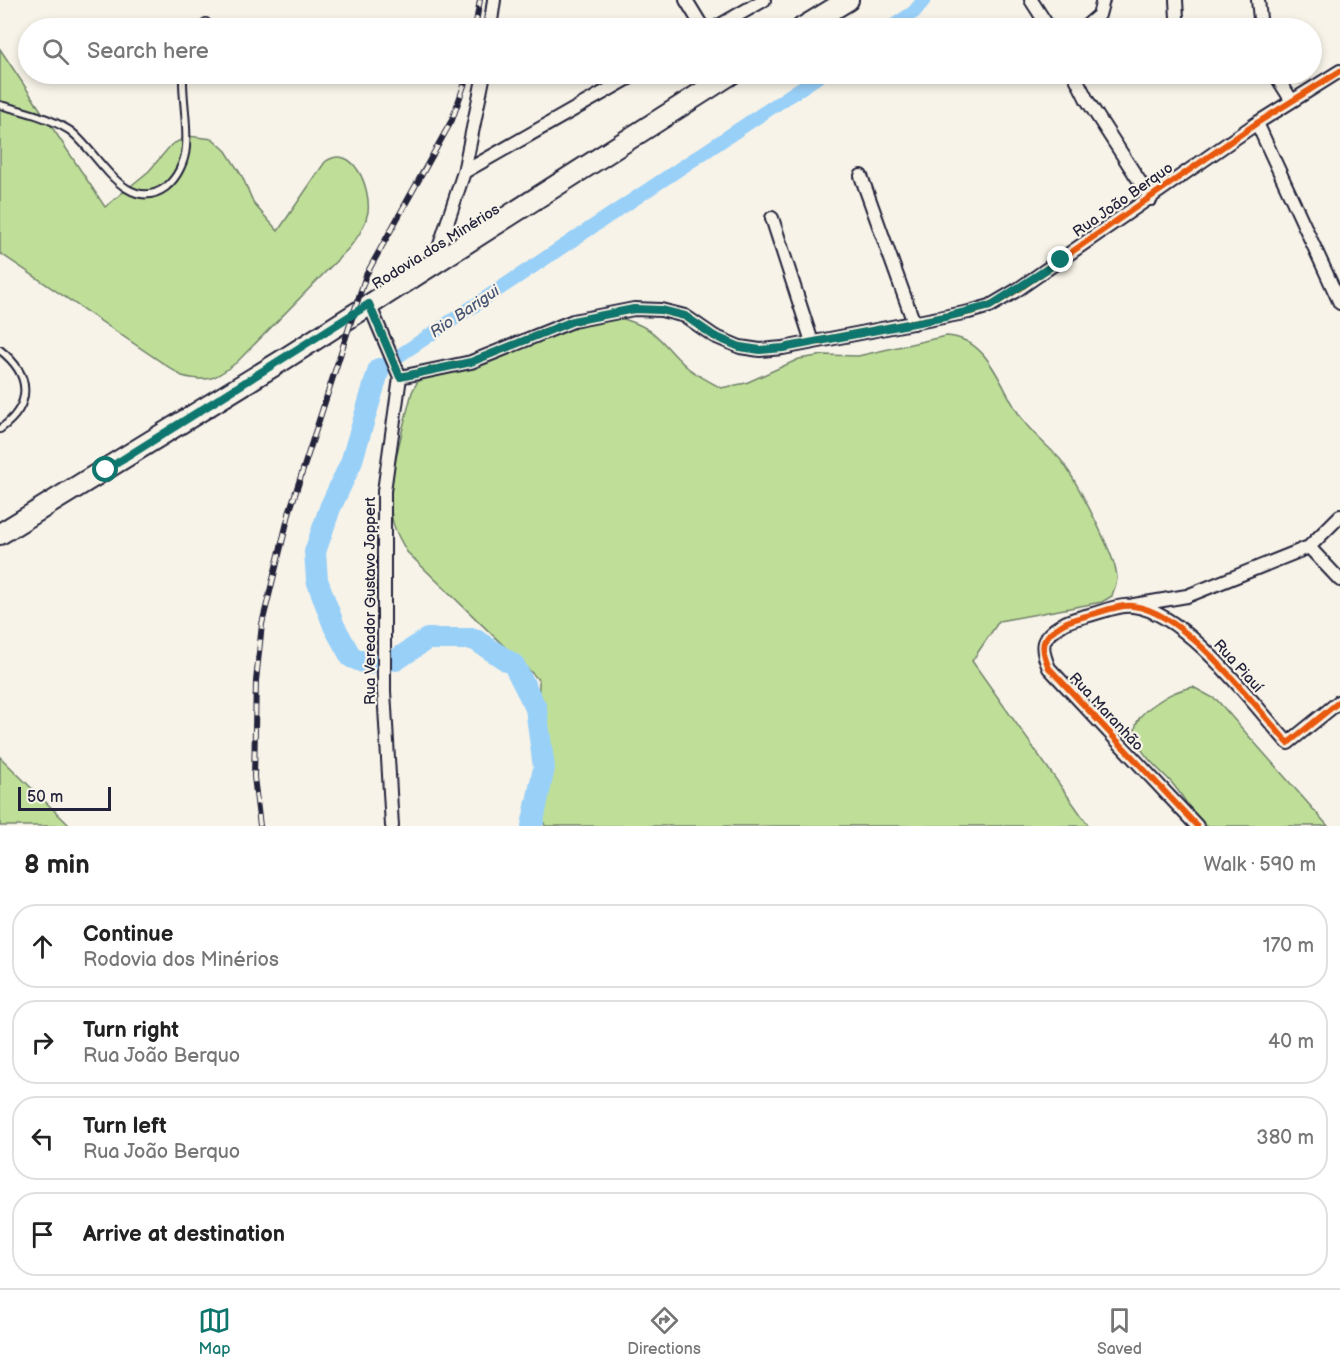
<!DOCTYPE html>
<html lang="en">
<head>
<meta charset="utf-8">
<style>
	body { margin:0; font-family:"Balsamiq Sans",sans-serif; background:#f2f2f2; color:#222 }
	.scale { position:absolute; left:18px; bottom:15px; width:93px; box-sizing:border-box; padding-left:6px; border:3px solid #22223b; border-top:0; font-size:16px; line-height:21px; white-space:nowrap; color:#22223b; -webkit-text-stroke:4px #f7f3e8; paint-order:stroke }
	.stop { position:absolute; width:18px; height:18px; margin:-14px; border:4px solid #0f766e; border-radius:50%; background:#fff }
	.stop.end { background:#0f766e; border-color:#fff; box-shadow:0 2px 6px #0008 }
	.list { margin:0; padding:0; list-style:none }
	h2 { display:flex; justify-content:space-between; align-items:center; height:78px; margin:0; padding:0 24px; font-size:26px }
	h2 small { font-size:20px; font-weight:400; color:#767676 }
	.list li { display:grid; grid-template-columns:39px 1fr auto; gap:18px; align-items:center; box-sizing:border-box; height:84px; margin:0 12px 12px; padding:0 12px; border:2px solid #e0e0e0; border-radius:24px }
	.list b { display:block; font-size:22px; white-space:nowrap }
	.list p { margin:0; font-size:20px; white-space:nowrap; color:#767676 }
	.list em { font-size:20px; font-style:normal; color:#767676 }
	.icon { flex:none; width:33px; height:33px; fill:none; stroke:currentColor; stroke-width:2; stroke-linecap:round; stroke-linejoin:round }
	.map { position:relative; flex:none; width:1340px; height:826px; overflow:hidden }
	.search { position:absolute; background:#fff; box-shadow:0 3px 9px #0003; left:18px; right:18px; top:18px; height:66px; display:flex; align-items:center; gap:15px; box-sizing:border-box; padding:0 21px; border-radius:33px; color:#767676; font-size:22px }
	.sheet { height:462px; background:#fff }
	nav { display:flex; justify-content:space-around; align-items:center; box-sizing:border-box; height:84px; border-top:2px solid #e0e0e0; background:#fff; font-size:16px; color:#767676 }
	nav a { display:grid; justify-items:center; gap:3px }
	nav .on { color:#0f766e }
	.map>svg:first-child { display:block }
	.green { fill:#bfdf98; stroke:#70806a; stroke-width:1.5 }
	.lines { fill:none; stroke-linecap:round; stroke-linejoin:round }
	.canal { stroke:#99d0f8; stroke-width:14 }
	.river { stroke:#99d0f8; stroke-width:22 }
	.lane-casing { stroke:#22223b; stroke-width:10 }
	.street-casing { stroke:#22223b; stroke-width:16 }
	.primary-casing { stroke:#22223b; stroke-width:24 }
	.lane { stroke:#f7f3e8; stroke-width:6 }
	.street { stroke:#f7f3e8; stroke-width:12 }
	.primary { stroke:#f7f3e8; stroke-width:20 }
	.rail-casing { stroke:#22223b; stroke-width:6 }
	.rail { stroke:#f7f3e8; stroke-width:4; stroke-dasharray:11; stroke-linecap:butt }
	.cycleway-casing { stroke:#f7f3e8; stroke-width:10 }
	.cycleway { stroke:#e8590c; stroke-width:6 }
	.route { stroke:#0f766e; stroke-width:8 }
	.labels { text-anchor:middle; dominant-baseline:central; stroke-width:4.5; stroke-linejoin:round; paint-order:stroke }
	.street-label { font-size:15px; fill:#22223b; stroke:#f7f3e8 }
	.water-label { font-size:16px; font-style:italic; fill:#465674; stroke:#f7f3e8 }
</style>
</head>
<body>
<div class="map">
<svg width="1340" height="826" viewBox="0 0 1340 826">
	<rect width="100%" height="100%" fill="#f7f3e8"/>
	<filter id="ink" filterUnits="userSpaceOnUse"><feTurbulence type="fractalNoise" baseFrequency=".0167" numOctaves="2"/><feDisplacementMap in="SourceGraphic" scale="12" xChannelSelector="R" yChannelSelector="G"/><feConvolveMatrix kernelMatrix="1 2 1 2 8 2 1 2 1" color-interpolation-filters="sRGB"/></filter>
	<g filter="url(#ink)">
		<path class="green" d="M0,49L105,207L149,171L171,145L188,136L213,139L226,151L242,176L254,204L278,231L325,162C353,142 371,188 368,212C365,227 358,237 349,248L237,362C215,379 209,383 182,376L0,253Z
			M620,318C661,329 660,344 688,368C698,376 711,382 721,388L746,383L799,359L824,355L858,356L946,336C992,338 1001,393 1025,423C1035,436 1049,447 1060,459C1074,476 1117,558 1117,578C1117,584 1113,591 1112,596L1102,602L999,621L972,661L1089,826H545L537,803L539,680L407,552C401,541 394,531 392,518C386,485 404,425 412,392L419,379L433,368L577,325L602,319Z
			M1193,687L1217,700L1328,826H1200C1192,811 1183,796 1172,783C1153,762 1112,733 1152,706C1166,696 1176,690 1193,687Z
			M0,757L70,826H0Z"/>
		<g class="lines">
			<path class="canal" d="M890,28L914,12L924,0
				M379,369L822,74"/>
			<path class="river" d="M396,660L427,639H474L514,665L536,708L544,768L532,826
				M368,664L351,657L334,626L317,580L315,552L330,508L351,463L379,369"/>
			<g class="lane-casing">
				<path id="lane" d="M202,28L206,22
					M0,105C23,111 48,117 69,130C96,148 125,217 166,187C177,178 185,162 186,147C188,123 182,98 183,74
					M0,350C32,375 33,405 0,429"/>
			</g>
			<g class="street-casing">
				<path id="street" d="M686,0L703,28
					M1031,0L1049,28
					M1176,0L1177,18
					M1258,0L1261,28
					M490,28L494,0
					M715,28L764,0
					M1084,28L1099,15L1103,0
					M1074,74L1087,100L1151,199
					M1275,74L1292,101
					M1257,123L1340,303
					M464,172L636,74
					M861,176L914,323
					M772,218L812,342
					M434,263L464,172L484,74
					M369,304L400,377L471,362L573,321L634,309L661,310L685,316L714,336L740,347L760,350L783,348L969,312L990,306L1017,290L1257,123L1340,71
					M1309,547L1340,580
					M1134,605L1187,596L1309,547L1340,516
					M392,826L384,691V491L400,377
					M1197,826L1049,668C1039,645 1041,637 1063,624C1071,619 1083,617 1093,614C1104,611 1121,604 1133,606C1186,612 1253,704 1288,743L1340,701"/>
			</g>
			<g class="primary-casing">
				<path id="primary" d="M802,28L848,0
					M0,534L283,360L731,74"/>
			</g>
			<use href="#lane" class="lane"/>
			<use href="#street" class="street"/>
			<use href="#primary" class="primary"/>
			<g class="rail-casing">
				<path id="rail" d="M475,28L480,0
					M260,826L254,777L256,681L262,624L290,510L366,275L452,120L468,74"/>
			</g>
			<use href="#rail" class="rail"/>
			<g class="cycleway-casing">
				<path id="cycleway" d="M369,304L400,377L471,362L573,321L634,309L661,310L685,316L714,336L740,347L760,350L783,348L969,312L990,306L1017,290L1257,123L1340,71
					M1197,826L1049,668C1039,645 1041,637 1063,624C1071,619 1083,617 1093,614C1104,611 1121,604 1133,606C1186,612 1253,704 1288,743L1340,701"/>
			</g>
			<use href="#cycleway" class="cycleway"/>
		</g>
	</g>
	<g class="lines" filter="url(#ink)">
		<path class="route" d="M106,470L369,304L400,377L471,362L573,321L634,309L661,310L685,316L714,336L740,347L760,350L783,348L945,317L990,306L1061,260"/>
	</g>
	<g class="labels">
		<g class="street-label">
			<text transform="translate(1123 200) rotate(-35)">Rua João Berquo</text>
			<text transform="translate(436 247) rotate(-32)">Rodovia dos Minérios</text>
			<text transform="translate(370 601) rotate(-90)">Rua Vereador Gustavo Joppert</text>
			<text transform="translate(1238 666) rotate(48)">Rua Piauí</text>
			<text transform="translate(1106 712) rotate(47)">Rua Maranhão</text>
		</g>
		<g class="water-label">
			<text transform="translate(465 312) rotate(-34)">Rio Barigui</text>
		</g>
	</g>
</svg>
<div class="scale">50 m</div>
<div class="stop" style="left:106px;top:470px"></div>
<div class="stop end" style="left:1061px;top:260px"></div>
<div class="search"><svg class="icon" aria-label="search" viewBox="0 0 24 24"><circle cx="10" cy="10" r="6"/><path d="M15 15l6 6"/></svg>Search here</div>
</div>
<section class="sheet">
<h2>8 min<small>Walk · 590 m</small></h2>
<ul class="list">
<li><svg class="icon" aria-label="ahead" viewBox="0 0 24 24"><path d="M12 20V5M6 11l6-6 6 6"/></svg><div><b>Continue</b><p>Rodovia dos Minérios</p></div><em>170 m</em></li>
<li><svg class="icon" aria-label="right" viewBox="0 0 24 24"><path d="M7 20v-9h11M14 6l5 5-5 5"/></svg><div><b>Turn right</b><p>Rua João Berquo</p></div><em>40 m</em></li>
<li><svg class="icon" aria-label="left" viewBox="0 0 24 24"><path d="M17 20v-9H6M10 6l-5 5 5 5"/></svg><div><b>Turn left</b><p>Rua João Berquo</p></div><em>380 m</em></li>
<li><svg class="icon" aria-label="arrive" viewBox="0 0 24 24"><path d="M6 21V4h12l-3 4 3 4H6"/></svg><div><b>Arrive at destination</b></div></li>
</ul>
</section>
<nav>
<a class="on"><svg class="icon" aria-label="map" viewBox="0 0 24 24"><path d="M3 6l6-2 6 2 6-2v14l-6 2-6-2-6 2zM9 4v14M15 6v14"/></svg>Map</a>
<a><svg class="icon" aria-label="directions" viewBox="0 0 24 24"><path d="M12 3l9 9-9 9-9-9zM9 14v-3h6M13 9l2 2-2 2"/></svg>Directions</a>
<a><svg class="icon" aria-label="saved" viewBox="0 0 24 24"><path d="M7 4h10v16l-5-4-5 4z"/></svg>Saved</a>
</nav>
</body>
</html>
